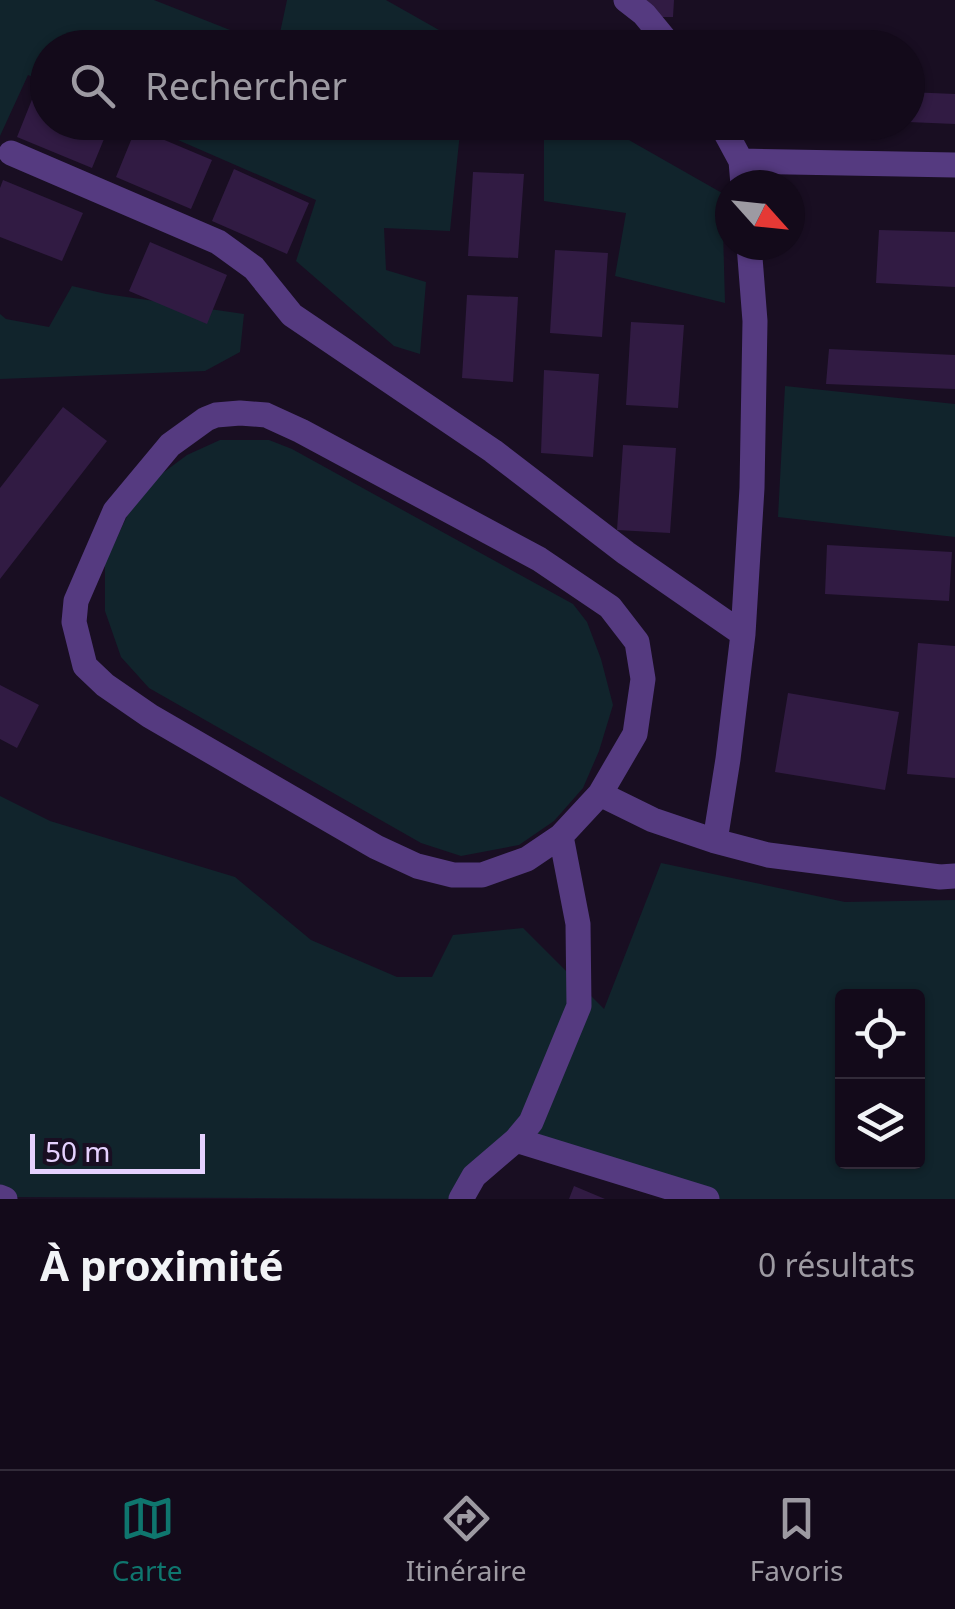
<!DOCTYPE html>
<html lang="fr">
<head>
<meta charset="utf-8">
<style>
	body { margin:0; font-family:"Noto Sans",sans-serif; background:#201827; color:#f1f3f6 }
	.controls { position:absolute; right:30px; bottom:30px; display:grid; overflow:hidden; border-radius:10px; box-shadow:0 2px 8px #0004 }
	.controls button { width:90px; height:90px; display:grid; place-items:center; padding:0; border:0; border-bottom:2px solid #322b39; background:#130a1a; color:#f1f3f6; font:50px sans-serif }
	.compass { position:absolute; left:715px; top:170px; width:90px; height:90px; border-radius:50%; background:#130a1a; box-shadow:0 2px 8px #0004; rotate:117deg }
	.scale { position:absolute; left:30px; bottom:25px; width:175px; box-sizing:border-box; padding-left:10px; border:5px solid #e5d1fe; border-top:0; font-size:28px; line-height:35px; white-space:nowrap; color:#e5d1fe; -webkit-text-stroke:8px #190e22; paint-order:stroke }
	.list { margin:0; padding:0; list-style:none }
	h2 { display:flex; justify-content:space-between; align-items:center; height:130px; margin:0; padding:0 40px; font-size:42px }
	h2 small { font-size:32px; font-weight:400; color:#9d9aa2 }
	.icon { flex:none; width:55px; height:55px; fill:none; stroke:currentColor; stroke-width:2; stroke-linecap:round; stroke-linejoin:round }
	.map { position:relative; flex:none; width:955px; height:1199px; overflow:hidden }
	.search { position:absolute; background:#130a1a; box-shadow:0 2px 8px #0004; left:30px; right:30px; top:30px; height:110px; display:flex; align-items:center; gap:25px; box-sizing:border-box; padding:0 35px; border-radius:55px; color:#9d9aa2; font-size:38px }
	.sheet { height:270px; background:#130a1a }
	nav { display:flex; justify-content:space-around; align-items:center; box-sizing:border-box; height:140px; border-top:2px solid #322b39; background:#130a1a; font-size:28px; color:#9d9aa2 }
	nav a { display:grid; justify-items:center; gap:5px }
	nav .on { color:#0f766e }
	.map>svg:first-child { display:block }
	.green { fill:#11242c; fill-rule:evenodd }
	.building { fill:#311b43 }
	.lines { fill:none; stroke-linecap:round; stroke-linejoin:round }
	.minor { stroke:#553a80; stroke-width:25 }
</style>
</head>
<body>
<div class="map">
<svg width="955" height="1199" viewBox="0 0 955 1199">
	<rect width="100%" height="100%" fill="#190e22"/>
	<path class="green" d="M0,0H154L273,47L48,48L47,83L28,75L0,136Z
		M287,0H386L469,47H277Z
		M139,123H599L722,193L725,303L615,276L626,213L544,201V137L460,132L450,231L384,228L386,270L426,282L420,354L394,346L296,261L316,200Z
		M72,286L106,294L244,314L240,352L205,371L0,379V314L6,319L49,327Z
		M785,386L955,404V537L778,517Z
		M220,440H269L292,449L573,604L587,622L601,659L613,705L599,751L583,788L554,821L519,845L461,856L421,843L149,688L121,657L105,611V563L128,514L160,475L187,455Z
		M0,796L50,821L235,877L311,940L397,977H432L453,935L523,928L604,1009L661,863L845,902L955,900V1199H707L516,1140L461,1199L0,1197ZM842,996H918V1162H842Z"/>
	<path class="building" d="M641,0H674L673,17H640Z
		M37,87L48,91V122H111L92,168L17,137Z
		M908,92L955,94V124L908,122Z
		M136,128L212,160L191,209L116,177Z
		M234,169L309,203L287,254L212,221Z
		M473,172L524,174L518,258L468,256Z
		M3,180L83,213L62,261L0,237V188Z
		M879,230L955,232V287L876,283Z
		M150,242L227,275L207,324L129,291Z
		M555,250L608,253L602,337L550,333Z
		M467,295L518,297L513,382L462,378Z
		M631,322L684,325L678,408L626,405Z
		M829,349L955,355V389L826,384Z
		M544,370L599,374L593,457L541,453Z
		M63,407L107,441L0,579V488Z
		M623,445L676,448L670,533L617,530Z
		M827,545L952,552L949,601L825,594Z
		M918,643L955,646V778L907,774Z
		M0,685L39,705L17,748L0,739Z
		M788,693L899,712L885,790L775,772Z
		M574,1186L605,1199H569Z"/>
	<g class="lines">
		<path class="minor" d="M626,0L644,14L672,48
			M720,122L741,161L743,185
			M11,153L218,242L254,268L292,315L493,451L626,553L743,634
			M741,161L955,165
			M600,794L561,836L527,859L482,875H453L417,866L376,847L150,716L105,685L85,666L74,622L76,601L115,511L170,445L206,419L216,415L240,413L266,415L301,431L539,559L610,607L637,642L643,679L635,734L600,794L653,820L715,841L768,855L940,877L955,876
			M715,841L728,759L743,634L752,488L755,321L749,245
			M516,1140L707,1199
			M0,1197L5,1199
			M461,1199L474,1176L516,1140L531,1122L579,1006L578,924L561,836"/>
	</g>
</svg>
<div class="controls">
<button><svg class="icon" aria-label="locate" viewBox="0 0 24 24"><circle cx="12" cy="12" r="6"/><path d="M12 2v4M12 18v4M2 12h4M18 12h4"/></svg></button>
<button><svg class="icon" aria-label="layers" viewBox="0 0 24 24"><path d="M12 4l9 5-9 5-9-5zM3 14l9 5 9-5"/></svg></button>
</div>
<svg class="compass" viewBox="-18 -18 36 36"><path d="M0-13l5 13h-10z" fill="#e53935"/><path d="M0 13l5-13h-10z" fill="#9d9aa2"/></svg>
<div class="scale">50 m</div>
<div class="search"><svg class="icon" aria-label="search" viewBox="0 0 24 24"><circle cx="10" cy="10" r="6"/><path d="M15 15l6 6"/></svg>Rechercher</div>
</div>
<section class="sheet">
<h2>À proximité<small>0 résultats</small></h2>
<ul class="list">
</ul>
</section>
<nav>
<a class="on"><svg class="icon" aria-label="map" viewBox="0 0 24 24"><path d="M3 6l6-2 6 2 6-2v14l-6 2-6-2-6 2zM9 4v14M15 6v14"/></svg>Carte</a>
<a><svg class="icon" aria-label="directions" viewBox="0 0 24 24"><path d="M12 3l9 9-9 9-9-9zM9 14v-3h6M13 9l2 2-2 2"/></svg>Itinéraire</a>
<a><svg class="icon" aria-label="saved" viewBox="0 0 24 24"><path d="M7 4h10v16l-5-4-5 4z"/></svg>Favoris</a>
</nav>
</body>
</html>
